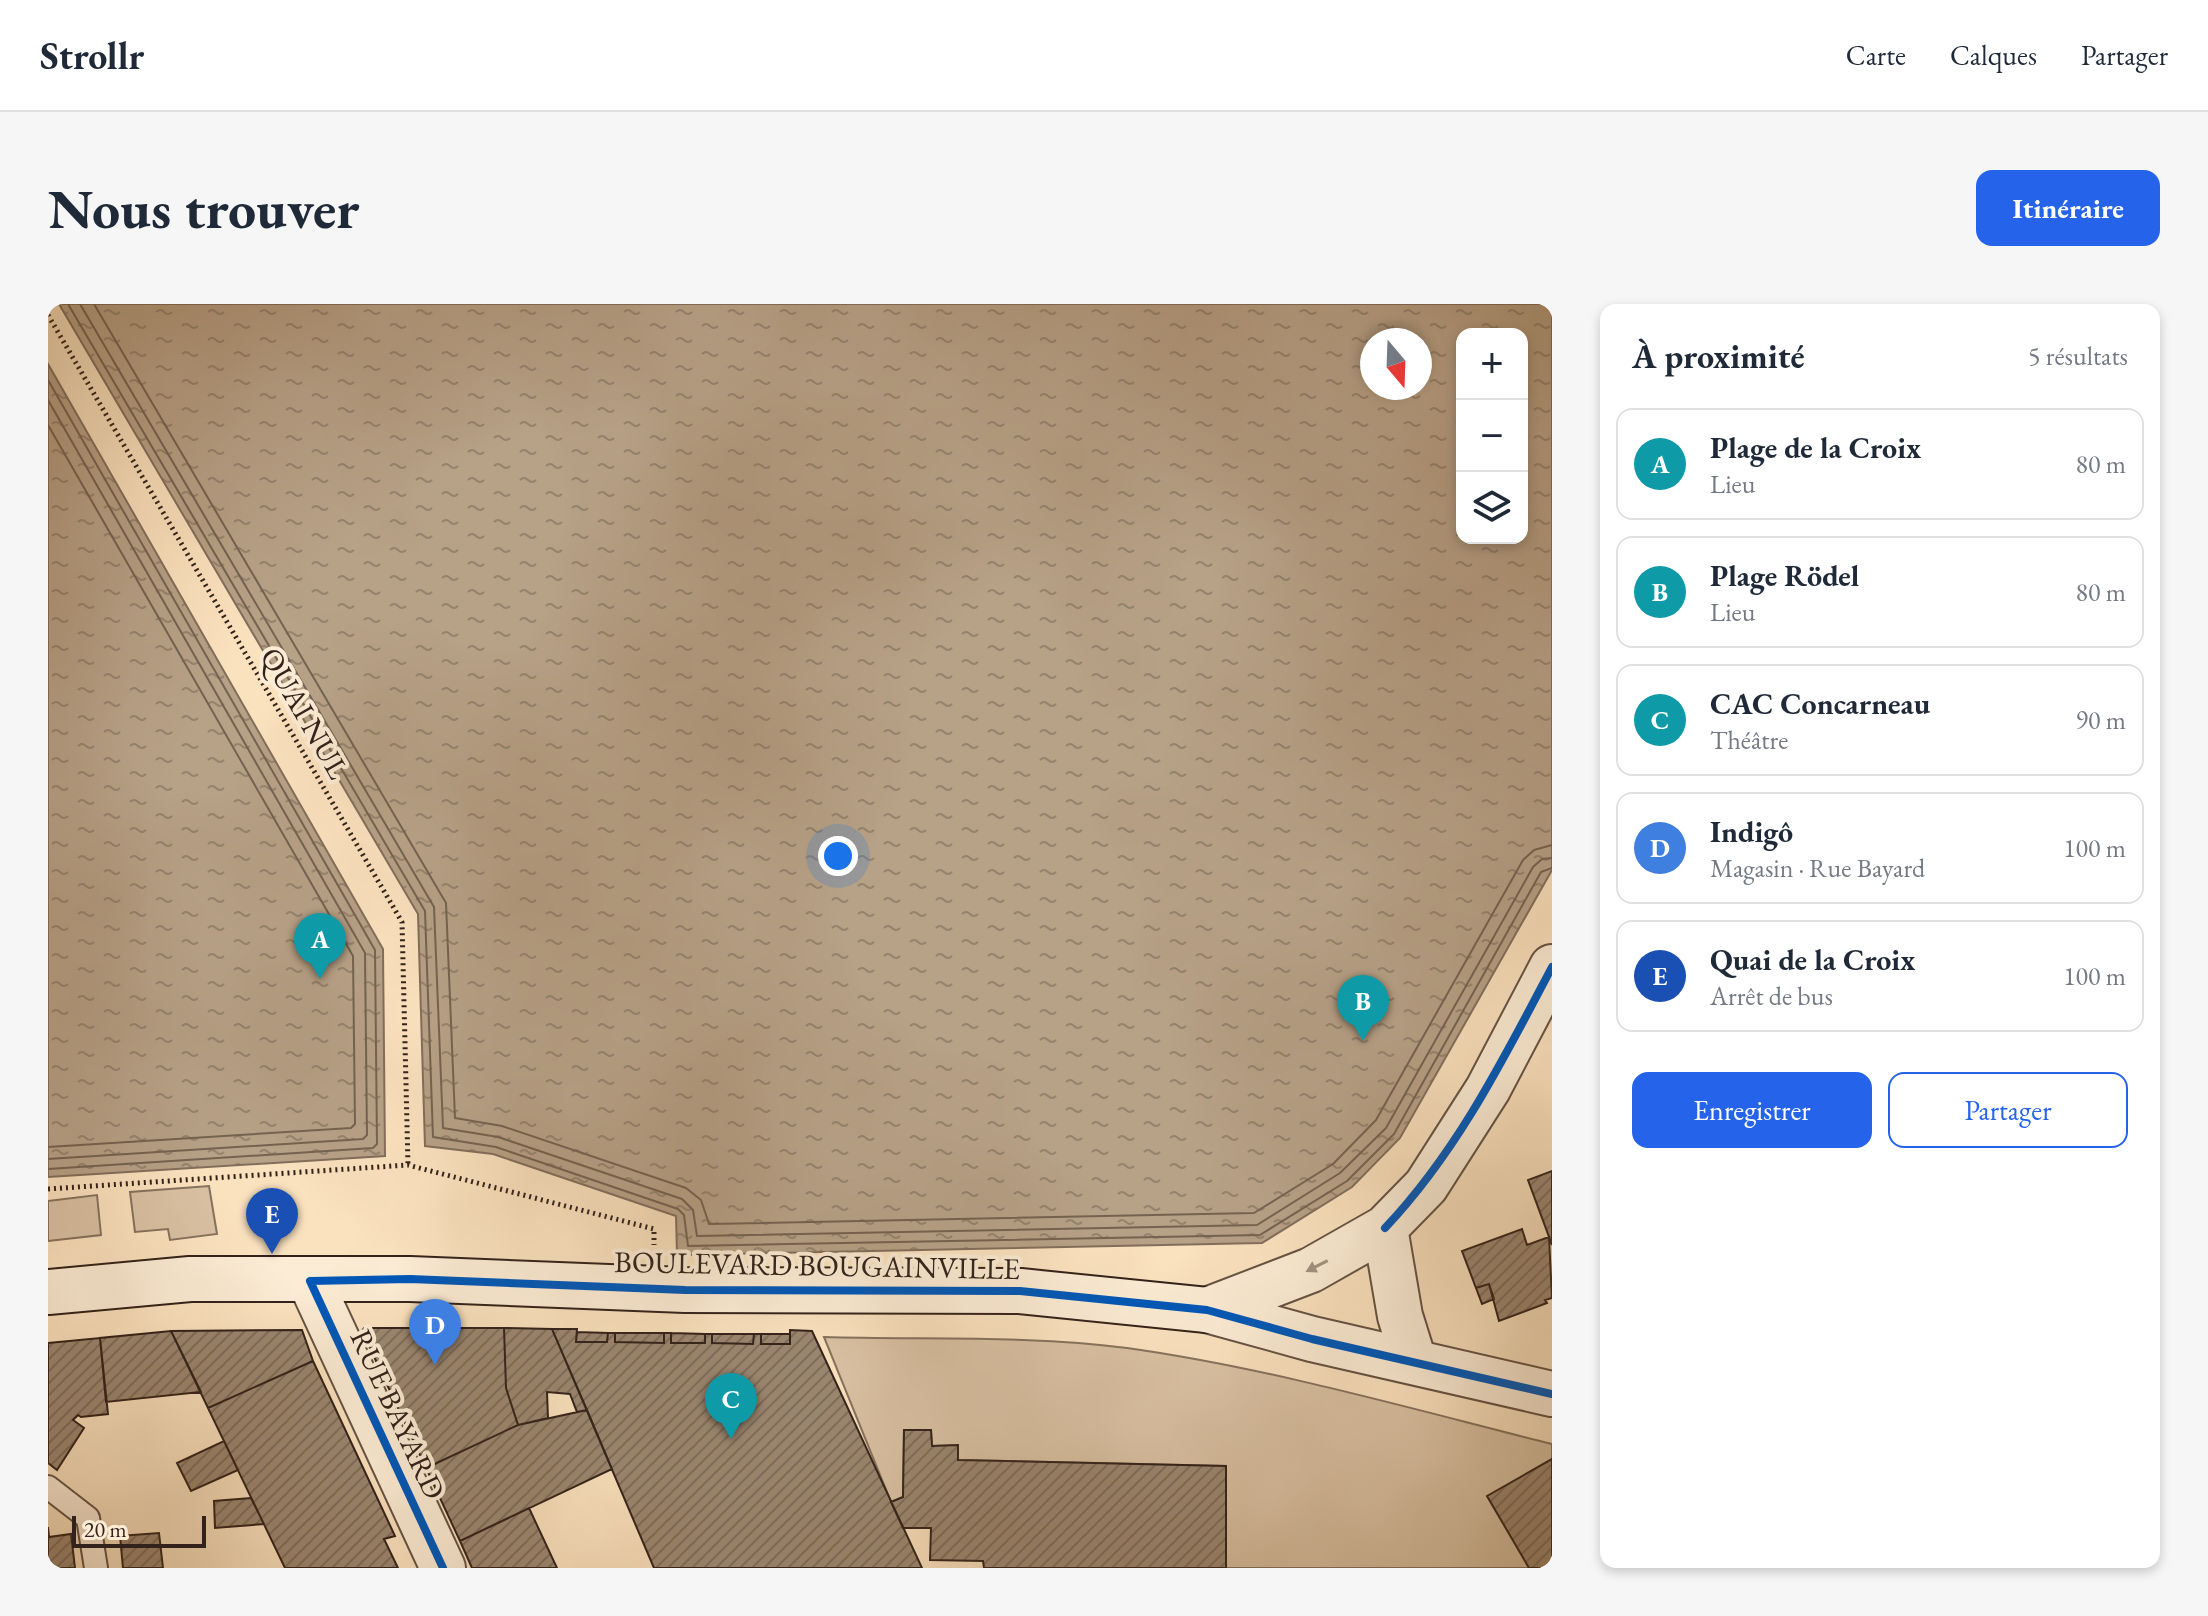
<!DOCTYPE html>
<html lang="fr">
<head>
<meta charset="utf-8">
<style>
	body { margin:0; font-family:"EB Garamond",serif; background:#f6f6f7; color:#1f2937 }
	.controls { position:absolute; right:24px; top:24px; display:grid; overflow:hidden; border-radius:16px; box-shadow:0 4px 12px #0003 }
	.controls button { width:72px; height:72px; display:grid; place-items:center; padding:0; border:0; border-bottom:2px solid #e0e1e3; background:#fff; color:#1f2937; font:40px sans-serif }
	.compass { position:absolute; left:1312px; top:24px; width:72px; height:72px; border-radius:50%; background:#fff; box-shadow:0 4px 12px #0003; rotate:161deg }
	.scale { position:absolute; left:24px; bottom:20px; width:134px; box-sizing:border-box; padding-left:8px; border:4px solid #33221b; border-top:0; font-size:22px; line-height:28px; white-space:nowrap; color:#33221b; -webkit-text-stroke:6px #fcecd5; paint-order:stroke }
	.you { position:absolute; left:790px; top:552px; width:28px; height:28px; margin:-20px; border:6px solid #fff; border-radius:50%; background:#1a73e8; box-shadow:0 0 0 12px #1a73e833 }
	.badge { display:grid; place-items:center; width:52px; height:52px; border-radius:50%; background:#2563eb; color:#fff; font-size:26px; font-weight:700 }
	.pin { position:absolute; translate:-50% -66px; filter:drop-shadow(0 2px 4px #0008) }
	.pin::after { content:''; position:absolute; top:42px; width:28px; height:24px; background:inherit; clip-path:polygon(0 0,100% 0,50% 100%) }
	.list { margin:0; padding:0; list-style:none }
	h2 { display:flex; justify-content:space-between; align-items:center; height:104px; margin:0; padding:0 32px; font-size:34px }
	h2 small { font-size:26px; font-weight:400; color:#747a83 }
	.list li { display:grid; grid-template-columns:52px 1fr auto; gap:24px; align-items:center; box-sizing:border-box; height:112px; margin:0 16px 16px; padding:0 16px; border:2px solid #e0e1e3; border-radius:16px }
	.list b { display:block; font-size:30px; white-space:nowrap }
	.list p { margin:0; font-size:26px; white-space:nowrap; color:#747a83 }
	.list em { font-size:26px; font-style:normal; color:#747a83 }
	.actions { display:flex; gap:16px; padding:24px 32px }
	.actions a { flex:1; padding:18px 0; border:2px solid #2563eb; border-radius:16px; text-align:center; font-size:28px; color:#2563eb }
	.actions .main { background:#2563eb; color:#fff }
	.icon { flex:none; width:44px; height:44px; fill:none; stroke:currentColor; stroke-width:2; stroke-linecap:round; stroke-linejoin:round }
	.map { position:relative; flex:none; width:1504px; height:1264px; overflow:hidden; border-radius:16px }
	header { display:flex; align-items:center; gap:48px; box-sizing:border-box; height:112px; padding:0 40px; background:#fff; border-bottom:2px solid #e0e1e3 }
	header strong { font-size:38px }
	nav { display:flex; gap:44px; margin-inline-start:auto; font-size:28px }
	.intro { display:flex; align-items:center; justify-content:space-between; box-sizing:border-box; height:192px; padding:0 48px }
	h1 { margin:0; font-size:56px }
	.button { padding:20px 36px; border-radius:16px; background:#2563eb; color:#fff; font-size:28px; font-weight:700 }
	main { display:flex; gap:48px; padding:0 48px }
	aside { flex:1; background:#fff; border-radius:16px; box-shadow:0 4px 12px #0003 }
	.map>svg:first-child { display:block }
	.green { fill:#d9c1a3; stroke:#86725f; stroke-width:2 }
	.water { fill:url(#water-ripples); stroke:#826e5c; stroke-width:2; fill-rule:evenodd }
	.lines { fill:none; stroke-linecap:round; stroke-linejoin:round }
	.shore { stroke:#756251; stroke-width:2 }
	.building { fill:url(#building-hatch); stroke:#33221b; stroke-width:2 }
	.service-casing { stroke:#655244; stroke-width:26 }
	.minor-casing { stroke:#655244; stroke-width:48 }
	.tertiary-casing { stroke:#655244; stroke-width:48 }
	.secondary-casing { stroke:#33221b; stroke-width:48 }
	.path { stroke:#33221b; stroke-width:5; stroke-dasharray:2 4; stroke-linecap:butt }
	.service { stroke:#fcecd5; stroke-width:22 }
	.minor { stroke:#fcecd5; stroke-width:44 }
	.tertiary { stroke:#fcecd5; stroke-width:44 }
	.secondary { stroke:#fcecd5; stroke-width:44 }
	.cycleway-casing { stroke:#fcecd5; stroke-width:13 }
	.cycleway { stroke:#0057b8; stroke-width:8 }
	.oneway { fill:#a29181 }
	.labels { text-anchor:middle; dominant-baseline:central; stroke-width:8; stroke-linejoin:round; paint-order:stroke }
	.street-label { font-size:30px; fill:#33221b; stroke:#fcecd5 }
</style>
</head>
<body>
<header>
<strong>Strollr</strong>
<nav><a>Carte</a><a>Calques</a><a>Partager</a></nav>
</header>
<div class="intro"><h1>Nous trouver</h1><a class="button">Itinéraire</a></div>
<main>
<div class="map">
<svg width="1504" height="1264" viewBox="0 0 1504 1264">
	<defs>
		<pattern id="water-ripples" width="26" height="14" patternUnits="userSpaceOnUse" patternTransform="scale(2)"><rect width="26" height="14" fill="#b7a187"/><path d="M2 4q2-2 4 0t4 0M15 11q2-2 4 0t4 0" fill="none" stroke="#95836e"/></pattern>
		<pattern id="building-hatch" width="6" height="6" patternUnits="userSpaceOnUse" patternTransform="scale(2)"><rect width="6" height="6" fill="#9b8670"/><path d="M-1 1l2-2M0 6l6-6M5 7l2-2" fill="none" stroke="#7f6d5b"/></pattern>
	</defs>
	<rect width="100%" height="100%" fill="#fbe2bf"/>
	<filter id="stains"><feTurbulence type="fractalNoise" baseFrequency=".0025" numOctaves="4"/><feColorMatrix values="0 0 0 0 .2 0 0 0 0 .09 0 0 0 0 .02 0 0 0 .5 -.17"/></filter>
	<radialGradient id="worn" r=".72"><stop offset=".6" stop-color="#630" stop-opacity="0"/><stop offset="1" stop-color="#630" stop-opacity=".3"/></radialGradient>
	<path class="green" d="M161,882L169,930L122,936L120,925L87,928L82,888Z
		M49,891L53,931L0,937V897Z
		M776,1033C875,1036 981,1031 1079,1044C1222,1064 1364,1105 1504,1140V1264H1178V1162L910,1156V1141L884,1142L883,1126H856L855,1193L843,1198Z"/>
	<path class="water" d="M11,0H1504V566L1352,834L1304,883L1214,939L629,951L628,912L445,850L377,842L370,610ZM1414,30H1474V234H1414ZM1324,36H1372V84H1324Z
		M0,60L335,645L337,852L0,873Z"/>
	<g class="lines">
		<path class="shore" d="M20,0L377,607L385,833L448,843L630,905L636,911L640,942L1212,931L1299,877L1346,830L1493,568L1504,564
			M32,0L386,603L395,824L450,833L634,895L645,906L649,932L1209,921L1292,869L1338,824L1485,563L1494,555L1504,554
			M46,0L398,599L407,814L454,822L638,884L653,896L661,920L1206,909L1285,860L1328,816L1475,556L1486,546L1504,541
			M0,76L327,646L329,840L325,844L0,865
			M0,96L317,649L319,831L315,835L0,855
			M0,121L305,652L307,820L303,824L0,843"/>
	</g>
	<path class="building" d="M1504,867V941L1480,876Z
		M1474,925L1479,941L1501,933L1504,994L1497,996L1499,999L1451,1017L1441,980L1428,984L1414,947Z
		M1441,980L1446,995L1434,1000L1428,984Z
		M316,1024H456L458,1084L470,1121L378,1164L314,1027Z
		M456,1024L504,1025L539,1106L529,1108L522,1090L499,1088L500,1114L470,1121L458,1084Z
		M504,1025H529L528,1038H559L560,1029H567V1038L616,1039V1029H623V1039H657V1030H664V1039L705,1040L706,1030H713V1040H742V1026L764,1027L874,1264H606Z
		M254,1026L265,1057L160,1104L123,1027Z
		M123,1027L153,1088L58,1098L52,1034Z
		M529,1028L560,1029L559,1038H528Z
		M567,1029H616V1039L567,1038Z
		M623,1029L657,1030V1039H623Z
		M664,1030H706L705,1040L664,1039Z
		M713,1030H742V1040H713Z
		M52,1034L60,1110L33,1113L30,1111L25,1116L36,1124L9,1166L0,1159V1039Z
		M265,1057L347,1232L336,1235L350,1264H237L160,1104Z
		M539,1106L564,1165L412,1237L378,1164L470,1121Z
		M856,1126H883L884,1142L910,1141V1156L1178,1162V1264H936L935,1257L882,1256L883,1224H855L843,1198L855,1193Z
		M176,1137L190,1166L143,1187L129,1159Z
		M1504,1155V1264H1481L1439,1192Z
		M203,1194L216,1220L167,1224L166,1197Z
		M481,1204L509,1264H424L412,1237Z
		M0,1223L1,1233L23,1230L27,1264H0Z
		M111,1229L115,1264H75L72,1232Z"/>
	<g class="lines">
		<g class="service-casing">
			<path id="service" d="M0,1183L40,1214L48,1264"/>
		</g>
		<g class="minor-casing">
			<path id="minor" d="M262,977L395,1264"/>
		</g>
		<g class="tertiary-casing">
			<path id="tertiary" d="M1337,924L1352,1012L1366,1057
				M1159,1006L1263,966L1337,924L1378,882L1440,785L1504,663
				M1159,1006L1264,1035L1504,1090"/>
		</g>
		<g class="secondary-casing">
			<path id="secondary" d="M0,988L142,975H362L637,986L972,987L1159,1006"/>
		</g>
		<path class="path" d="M0,11L354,618L360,861
			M0,885L360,861L606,925V941"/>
		<use href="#service" class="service"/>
		<use href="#minor" class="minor"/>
		<use href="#tertiary" class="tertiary"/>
		<use href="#secondary" class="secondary"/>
		<g class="cycleway-casing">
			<path id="cycleway" d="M1337,924C1409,848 1455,756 1504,663
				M395,1264L262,977L362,975L637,986L972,987L1159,1006L1264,1035L1504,1090"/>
		</g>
		<use href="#cycleway" class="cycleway"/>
	</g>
	<defs><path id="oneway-solid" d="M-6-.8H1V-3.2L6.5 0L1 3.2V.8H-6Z" transform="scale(2)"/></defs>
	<use class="oneway" href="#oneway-solid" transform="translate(1269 962) rotate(153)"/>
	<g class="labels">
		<g class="street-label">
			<text transform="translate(257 409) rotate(60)">QUAI NUL</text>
			<text transform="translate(769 961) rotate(1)">BOULEVARD BOUGAINVILLE</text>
			<text transform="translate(350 1110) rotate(65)">RUE BAYARD</text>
		</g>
	</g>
	<rect width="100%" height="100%" filter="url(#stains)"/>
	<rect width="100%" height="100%" fill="url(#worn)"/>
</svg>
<div class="controls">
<button>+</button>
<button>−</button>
<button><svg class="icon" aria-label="layers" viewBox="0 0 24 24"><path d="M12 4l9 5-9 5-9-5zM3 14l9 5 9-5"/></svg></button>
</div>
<svg class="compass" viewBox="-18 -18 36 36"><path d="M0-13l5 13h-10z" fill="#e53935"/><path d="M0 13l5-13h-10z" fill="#747a83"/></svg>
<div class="scale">20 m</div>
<div class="you"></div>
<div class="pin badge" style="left:272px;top:675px;background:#0f9aa8">A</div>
<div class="pin badge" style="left:1315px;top:737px;background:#0f9aa8">B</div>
<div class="pin badge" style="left:683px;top:1135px;background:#0f9aa8">C</div>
<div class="pin badge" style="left:387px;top:1061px;background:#3f7fe0">D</div>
<div class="pin badge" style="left:224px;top:950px;background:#1a4fb4">E</div>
</div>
<aside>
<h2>À proximité<small>5 résultats</small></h2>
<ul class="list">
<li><span class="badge" style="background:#0f9aa8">A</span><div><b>Plage de la Croix</b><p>Lieu</p></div><em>80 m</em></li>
<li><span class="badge" style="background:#0f9aa8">B</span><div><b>Plage Rödel</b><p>Lieu</p></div><em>80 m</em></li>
<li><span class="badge" style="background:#0f9aa8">C</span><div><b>CAC Concarneau</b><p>Théâtre</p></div><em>90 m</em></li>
<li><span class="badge" style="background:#3f7fe0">D</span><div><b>Indigô</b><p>Magasin · Rue Bayard</p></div><em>100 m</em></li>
<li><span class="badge" style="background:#1a4fb4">E</span><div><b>Quai de la Croix</b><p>Arrêt de bus</p></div><em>100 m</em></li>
</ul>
<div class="actions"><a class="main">Enregistrer</a><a>Partager</a></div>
</aside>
</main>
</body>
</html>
